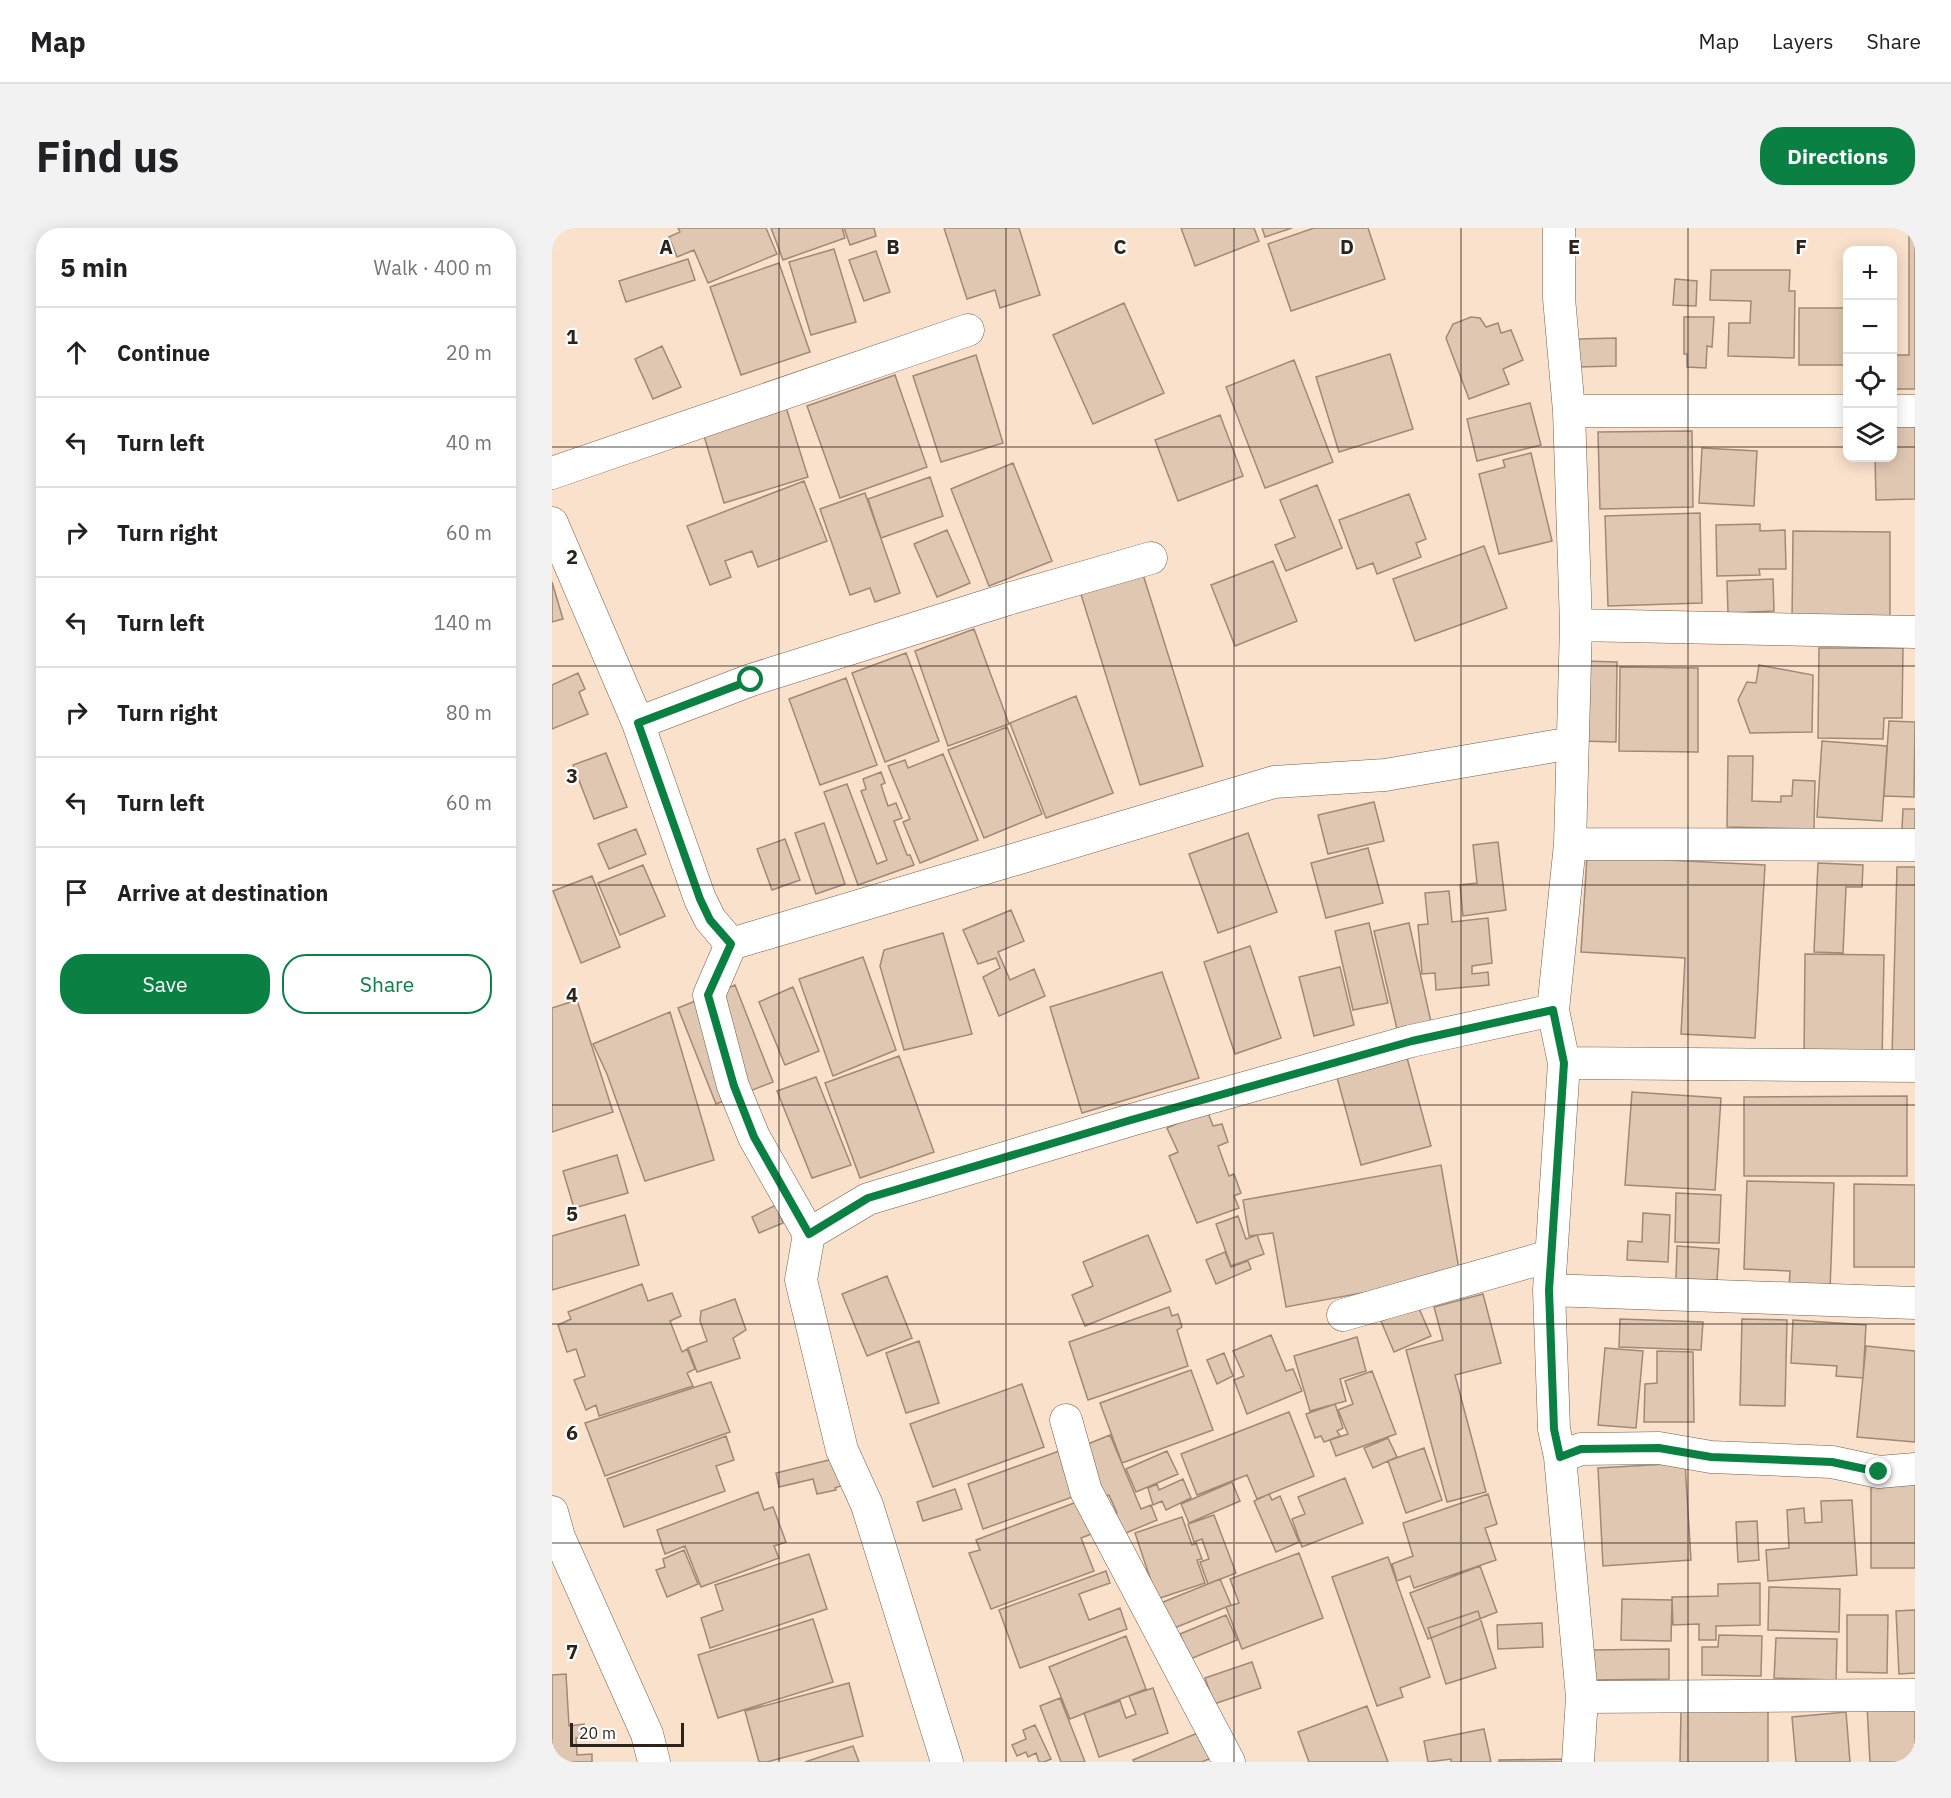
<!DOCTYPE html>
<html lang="en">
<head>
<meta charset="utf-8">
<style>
	body { margin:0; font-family:"IBM Plex Sans",sans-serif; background:#f2f2f2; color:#202124 }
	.controls { position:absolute; right:18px; top:18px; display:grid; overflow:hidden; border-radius:12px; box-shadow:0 3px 15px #0003 }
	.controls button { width:54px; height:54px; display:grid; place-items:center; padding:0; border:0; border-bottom:2px solid #e0e0e0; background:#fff; color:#202124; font:30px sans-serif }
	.scale { position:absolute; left:18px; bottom:15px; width:114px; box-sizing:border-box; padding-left:6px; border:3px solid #2c231b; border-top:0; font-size:16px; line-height:21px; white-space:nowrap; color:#2c231b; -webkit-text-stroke:4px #fff; paint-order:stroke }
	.stop { position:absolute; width:18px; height:18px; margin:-14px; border:4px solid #0b8043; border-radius:50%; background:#fff }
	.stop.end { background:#0b8043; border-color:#fff; box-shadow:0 2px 6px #0008 }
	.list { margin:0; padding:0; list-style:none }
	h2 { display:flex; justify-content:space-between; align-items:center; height:78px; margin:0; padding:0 24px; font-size:26px }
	h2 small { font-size:20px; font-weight:400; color:#757577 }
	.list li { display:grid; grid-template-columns:39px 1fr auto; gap:18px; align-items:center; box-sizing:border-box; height:90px; padding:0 24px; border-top:2px solid #e0e0e0 }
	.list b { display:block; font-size:22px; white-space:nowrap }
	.list em { font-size:20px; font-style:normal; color:#757577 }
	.actions { display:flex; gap:12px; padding:18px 24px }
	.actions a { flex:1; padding:14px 0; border:2px solid #0b8043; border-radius:24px; text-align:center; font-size:21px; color:#0b8043 }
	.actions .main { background:#0b8043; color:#fff }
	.icon { flex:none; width:33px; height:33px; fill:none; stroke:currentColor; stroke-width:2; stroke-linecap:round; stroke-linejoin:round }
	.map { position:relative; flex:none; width:1363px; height:1534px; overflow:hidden; border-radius:24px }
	header { display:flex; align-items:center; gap:36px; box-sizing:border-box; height:84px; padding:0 30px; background:#fff; border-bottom:2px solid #e0e0e0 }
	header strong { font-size:28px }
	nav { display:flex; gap:33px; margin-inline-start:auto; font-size:21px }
	.intro { display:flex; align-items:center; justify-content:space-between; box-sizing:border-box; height:144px; padding:0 36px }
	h1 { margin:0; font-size:42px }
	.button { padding:15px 27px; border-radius:24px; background:#0b8043; color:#fff; font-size:21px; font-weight:700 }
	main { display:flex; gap:36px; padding:0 36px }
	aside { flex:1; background:#fff; border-radius:24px; box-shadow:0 3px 15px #0003 }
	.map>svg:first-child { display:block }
	.building { fill:#dfc7b2; stroke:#a08976; stroke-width:1.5 }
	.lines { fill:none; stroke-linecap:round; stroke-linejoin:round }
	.street-casing { stroke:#735e4c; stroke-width:33 }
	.street { stroke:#fff; stroke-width:32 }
	.route { stroke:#0b8043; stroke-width:8 }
	.grid { fill:none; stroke:#2c231b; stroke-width:1.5; stroke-opacity:0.55 }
	.grid-label { font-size:20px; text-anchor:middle; font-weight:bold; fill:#2c231b; stroke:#fff; stroke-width:4.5; stroke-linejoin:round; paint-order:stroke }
</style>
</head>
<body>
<header>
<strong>Map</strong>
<nav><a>Map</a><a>Layers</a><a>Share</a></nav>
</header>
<div class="intro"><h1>Find us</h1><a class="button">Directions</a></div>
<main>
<aside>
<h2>5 min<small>Walk · 400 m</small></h2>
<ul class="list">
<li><svg class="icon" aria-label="ahead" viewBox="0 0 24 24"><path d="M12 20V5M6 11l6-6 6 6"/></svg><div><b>Continue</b></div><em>20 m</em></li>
<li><svg class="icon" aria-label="left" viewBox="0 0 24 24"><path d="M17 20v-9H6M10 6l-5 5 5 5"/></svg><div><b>Turn left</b></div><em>40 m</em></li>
<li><svg class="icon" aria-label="right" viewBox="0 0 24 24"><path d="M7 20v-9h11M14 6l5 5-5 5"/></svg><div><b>Turn right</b></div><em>60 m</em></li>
<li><svg class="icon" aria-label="left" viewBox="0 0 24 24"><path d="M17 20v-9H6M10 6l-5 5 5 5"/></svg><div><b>Turn left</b></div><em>140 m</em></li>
<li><svg class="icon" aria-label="right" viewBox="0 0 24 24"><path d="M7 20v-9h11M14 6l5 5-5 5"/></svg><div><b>Turn right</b></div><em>80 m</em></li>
<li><svg class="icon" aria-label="left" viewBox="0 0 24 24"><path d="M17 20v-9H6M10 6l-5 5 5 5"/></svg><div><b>Turn left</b></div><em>60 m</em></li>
<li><svg class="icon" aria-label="arrive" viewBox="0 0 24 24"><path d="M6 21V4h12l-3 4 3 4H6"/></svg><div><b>Arrive at destination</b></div></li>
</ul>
<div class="actions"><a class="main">Save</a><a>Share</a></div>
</aside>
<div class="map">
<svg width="1363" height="1534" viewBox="0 0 1363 1534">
	<rect width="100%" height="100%" fill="#fae1cc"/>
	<path class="building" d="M126,0H214L225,26L156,55L142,22L125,29L117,9L128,4Z
		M219,0H290L293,10L231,32Z
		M292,0H322L324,8L298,17Z
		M392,0H467L488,67L448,80L443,62L415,71Z
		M629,0H702L707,13L643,38Z
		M710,0H740L713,9Z
		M762,0H816L833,51L739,83L716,16Z
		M1357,0H1363V161H1340V127H1357Z
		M282,21L304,94L259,107L237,34Z
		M324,23L338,64L312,73L297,32Z
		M136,31L143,52L74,74L67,53Z
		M227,35L258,124L189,147L158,59Z
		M1159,42H1238L1237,63H1243L1242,130L1176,128L1177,95H1198L1199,73L1158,72Z
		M1123,51L1145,53L1144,78L1121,77Z
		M572,75L612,165L541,196L501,107Z
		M1247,80H1296V137H1247Z
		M919,89L928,90L934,99L946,95L949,105L959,102L971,132L951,141L957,156L917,171L894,110L901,96Z
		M1132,89H1162L1160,119L1155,118L1154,140L1135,139V126H1132Z
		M1064,110V138L1026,139V111Z
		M110,118L129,159L101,171L83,131Z
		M838,126L861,201L787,224L764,149Z
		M424,127L451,215L389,234L361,148Z
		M742,132L781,234L713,260L674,159Z
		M343,147L375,239L288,270L255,178Z
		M978,175L989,217L925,233L915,191Z
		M233,176L256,249L172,275L150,201Z
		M668,187L691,248L626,273L603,212Z
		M1363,189V271L1324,272L1323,230H1340V190Z
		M1140,203L1141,279L1048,281L1046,204Z
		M1150,220L1205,223L1202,278L1147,275Z
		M979,225L1000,313L947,326L927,246L953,239L951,232Z
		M461,235L500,333L437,358L399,261Z
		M378,249L391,288L329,310L316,271Z
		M252,253L275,313L206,339L200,323L173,333L179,349L158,357L135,298Z
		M765,257L790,320L734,343L723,317L743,309L728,272Z
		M313,265L348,365L323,374L318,360L298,367L268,281Z
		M857,266L874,311L864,315L869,329L825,346L821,335L805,341L787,292Z
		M1148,285L1150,375L1056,378L1053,288Z
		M1208,296V303L1233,302L1234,341H1207L1208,347L1165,348L1164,297Z
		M395,302L418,355L385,369L362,316Z
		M1241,303L1338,304V395L1240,394Z
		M932,318L955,380L863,413L841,351Z
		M721,333L745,393L683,418L659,357Z
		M589,340L651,538L588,557L527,360Z
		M1221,351L1222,383L1176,385L1175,353Z
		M0,354L11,391L0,394Z
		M422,401L457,496L396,518L363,423Z
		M1267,420H1351L1350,490H1332L1331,511L1266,510Z
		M354,425L387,513L333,534L300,445Z
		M1031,433L1065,434L1064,514L1029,513Z
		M1207,437L1261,447L1260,504L1198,505L1186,472L1195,454L1204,455Z
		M1068,439L1146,440V524L1067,523Z
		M26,445L33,461L27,464L36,486L0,501V457Z
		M294,450L325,537L268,557L237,471Z
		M524,468L561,565L494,590L458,495Z
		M1337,493L1363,494L1362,569L1332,568Z
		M455,499L490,586L432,610L396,522Z
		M1270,513L1335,518L1330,593L1265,589Z
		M54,525L75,579L42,591L21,537Z
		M391,526L426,612L368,635L351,594L358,591L336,538L353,532L356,540Z
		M1176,528H1201L1200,573L1229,574V568H1240L1241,552L1263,553L1262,601L1175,599Z
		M329,544L333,555L329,557L336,578L344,575L350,590L342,593L355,627H358L362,637L306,657L272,564L295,556L325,636L335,632L309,563L314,561L311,551Z
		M822,574L832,613L776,626L766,587Z
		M1351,581H1363V622L1349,621Z
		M272,595L293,656L264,666L243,605Z
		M84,601L94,626L57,641L46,616Z
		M696,605L725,684L666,705L637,626Z
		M233,611L248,652L220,662L205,621Z
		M946,614L954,682L911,688L908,657L925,655L921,617Z
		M816,620L831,675L774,690L759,635Z
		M1035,628L1213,637L1203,810L1129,806L1133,730L1029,724Z
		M1266,635L1311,637L1310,659H1294L1291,725L1262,724Z
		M91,637L113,688L68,707L46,655Z
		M1345,639H1363V828H1340Z
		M40,648L68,719L29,735L1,663Z
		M897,663L900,694L936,690L940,735L920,738V746L936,744L937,757L884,762L883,745L870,746L866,697L876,696L873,665Z
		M459,682L472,713L446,724L458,752L482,741L493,768L447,788L431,749L448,740L444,730L426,736L411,702Z
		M817,695L836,775L801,782L783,703Z
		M857,695L879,794L845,801L822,703Z
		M391,705L420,806L352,822L328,738L332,722Z
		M698,718L729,810L683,826L652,734Z
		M1253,726L1332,727L1330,834L1252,833Z
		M311,729L344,822L281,848L247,751Z
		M788,739L802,797L762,808L747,749Z
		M610,744L647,850L530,885L498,779Z
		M183,757L221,854L164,876L126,780Z
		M241,759L267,823L233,837L207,774Z
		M25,772L61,884L0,904V780Z
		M118,784L162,932L93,953L55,846L41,816Z
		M854,826L879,918L809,937L784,846Z
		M347,828L382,924L308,950L273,855Z
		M264,849L299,937L260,950L225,863Z
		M1080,864L1169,870L1163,962L1073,957Z
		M1355,868V948H1192V869Z
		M655,882L661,898L670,896L676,914L666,918L677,948L682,946L689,965L682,968L687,980L645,995L617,928L626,924L615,900Z
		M65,927L76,965L22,980L11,943Z
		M889,937L908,1047L734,1079L721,1005L697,1008L691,972Z
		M1195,953L1282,955L1278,1062L1237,1060L1238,1043L1192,1041Z
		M1302,956L1363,957V1039H1302Z
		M1124,965L1169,967L1167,1015L1123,1014Z
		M224,977L231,995L207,1005L200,989Z
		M1091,985L1118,987L1116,1034L1075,1032L1076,1013L1090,1014Z
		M73,987L87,1037L0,1062V1008Z
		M686,988L694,1011L705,1007L712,1026L679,1038L664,996Z
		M596,1007L619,1063L533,1098L520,1067L541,1058L531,1034Z
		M1125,1018L1167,1021L1165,1052L1124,1051Z
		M673,1024L679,1039L696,1033L699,1041L664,1056L654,1032Z
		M335,1048L360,1110L315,1128L290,1066Z
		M90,1056L96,1073L120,1065L129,1088L118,1093L130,1124L135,1121L143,1141L135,1145L141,1158L47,1188L44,1177L34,1182L22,1152L33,1148L24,1121L15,1124L6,1097L19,1091L16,1084Z
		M931,1066L949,1135L903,1147L934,1264L895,1274L854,1122L891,1112L882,1079Z
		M183,1071L194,1102L181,1110L188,1130L145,1144L136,1120L155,1113L148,1093L149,1083Z
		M866,1078L879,1108L842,1124L829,1093Z
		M617,1079L620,1088L626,1086L630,1099L625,1102L636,1138L536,1172L517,1114Z
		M1068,1091L1151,1094L1149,1122L1067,1119Z
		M1190,1091L1235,1092L1233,1178L1188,1177Z
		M1241,1092L1314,1097L1311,1150L1284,1148L1285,1138L1239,1135Z
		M719,1107L734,1143L741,1141L750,1163L695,1186L682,1152L692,1148L681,1123Z
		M805,1109L814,1143L788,1151L794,1173L758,1183L742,1128Z
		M367,1113L387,1175L354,1185L334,1125Z
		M1314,1118L1363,1123V1214L1305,1209Z
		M1053,1120L1091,1123L1084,1200L1046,1197Z
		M1105,1123L1141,1124L1142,1194H1092L1093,1156L1105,1155Z
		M672,1125L681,1148L665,1156L655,1132Z
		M639,1142L661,1202L570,1235L548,1175Z
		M820,1143L844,1206L784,1228L778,1212L796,1206L786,1182L801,1176L793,1153Z
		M159,1154L178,1204L53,1248L33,1195Z
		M470,1156L492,1219L381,1259L358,1196Z
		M783,1176L791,1200L785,1203L788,1208L772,1214L769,1208L763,1210L754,1186Z
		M737,1184L762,1248L705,1271L695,1247L645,1267L629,1226Z
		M558,1207L589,1281L599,1277L605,1292L569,1307L557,1289L565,1285L557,1267L550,1271L531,1218Z
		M174,1208L182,1232L164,1238L173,1263L72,1299L55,1251Z
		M836,1210L845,1229L821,1240L812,1220Z
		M872,1220L890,1272L854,1285L836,1233Z
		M510,1222L526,1267L431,1301L416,1256Z
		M615,1223L626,1246L584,1264L574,1241Z
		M285,1230L291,1257L283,1260L284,1262L265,1266L261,1251L227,1259L224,1245Z
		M1133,1235L1139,1332L1051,1338L1046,1240Z
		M793,1250L811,1295L750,1319L740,1291L753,1286L746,1269Z
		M1319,1250L1363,1251V1340H1319Z
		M631,1251L639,1270L614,1282L610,1273L601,1277L596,1260L605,1256L607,1262Z
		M680,1254L688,1273L637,1295L629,1276Z
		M403,1261L410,1281L371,1293L365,1274Z
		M206,1264L212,1282L221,1279L234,1314L222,1318L227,1330L149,1359L133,1318L113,1326L105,1302Z
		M717,1266L720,1272L728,1268L747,1314L724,1324L702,1273Z
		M936,1266L945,1296L933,1300L944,1332L862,1360L858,1348L845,1353L840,1336L861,1328L851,1295Z
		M530,1272L542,1305L529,1310L542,1343L439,1381L417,1325L428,1322L424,1312Z
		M1300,1272L1305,1347L1216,1353L1214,1322L1237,1320L1235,1282L1252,1280L1253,1295L1270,1294L1269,1273Z
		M662,1287L684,1345L656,1356L648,1334L657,1331L650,1311L642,1314L636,1296Z
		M630,1289L640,1317L644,1315L650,1331L645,1332L653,1355L605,1371L583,1305Z
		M1205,1293L1207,1332L1186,1334L1184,1294Z
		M132,1322L146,1356L115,1369L104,1342L113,1339L111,1331Z
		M747,1325L771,1390L690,1421L674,1379L687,1375L678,1351Z
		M257,1326L275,1381L158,1420L149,1390L171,1382L163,1357Z
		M836,1329L878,1449L848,1460L851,1469L825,1478L780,1349Z
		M928,1338L945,1384L876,1411L858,1365Z
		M554,1343L558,1355L527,1366L537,1392L568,1380L575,1401L468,1440L447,1382Z
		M668,1351L679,1377L615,1403L604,1377Z
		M1208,1355V1397L1164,1398V1412H1147V1396L1121,1397L1120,1369L1166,1368V1356Z
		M1217,1359L1288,1361L1287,1404L1216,1402Z
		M1070,1371L1120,1372L1119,1413L1069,1412Z
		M1363,1382V1445L1347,1446L1344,1383Z
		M926,1383L944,1440L894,1456L876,1400Z
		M674,1387L685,1412L638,1431L628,1406Z
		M1295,1387H1336L1335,1445L1295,1444Z
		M261,1391L281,1454L166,1490L146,1427Z
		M990,1395L991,1419L946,1421L945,1397Z
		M1167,1407L1210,1408L1209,1448L1150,1447V1419H1166Z
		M574,1408L594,1461L518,1491L497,1439Z
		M1224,1410L1285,1411L1284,1452L1222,1450Z
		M1117,1421V1451L1040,1452V1422Z
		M700,1434L709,1460L662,1476L653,1450Z
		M14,1446L17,1498L32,1496V1509L24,1510L25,1527L40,1526V1534H0V1447Z
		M297,1455L311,1508L215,1534H207L193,1483Z
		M601,1460L616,1505L547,1529L532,1485L568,1473L574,1490L584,1486L577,1468Z
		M508,1470L533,1534H509L488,1478Z
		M1363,1476V1534H1318L1315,1478Z
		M815,1478L836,1534H757L746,1504Z
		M1129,1482H1216V1534H1128Z
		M1294,1484L1298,1534H1244L1240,1489Z
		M483,1497L499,1531L492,1534H487L484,1525L476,1529L474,1524L465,1528L460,1517L474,1511L471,1502Z
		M932,1501L939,1534H899V1531L876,1534L872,1513Z
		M648,1504L659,1530L650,1534H582L581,1532Z
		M301,1518L307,1534H253Z
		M1019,1531V1534H947V1532Z"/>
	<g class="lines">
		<g class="street-casing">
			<path id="street" d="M1007,0V70L1017,183L1024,397L1018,616L1001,782L1012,835L997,1062L1002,1201L1008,1229L1030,1469L1026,1534
				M1017,183H1296
				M1340,183H1363
				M0,245L416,102
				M0,295L86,495L148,671L158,691L179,716L722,554L833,547L1020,515
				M1024,397L1363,404
				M86,495L199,452L456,371L599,330
				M1018,616L1363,617
				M179,716L157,767L181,858L202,909L257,1006
				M1012,835L1363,838
				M997,1062L1363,1075
				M791,1087L998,1028
				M514,1192L534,1263L677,1534
				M1008,1229L1029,1221L1107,1220L1159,1229L1280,1234L1327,1244L1363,1241
				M0,1284L7,1309L95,1506L102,1534
				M1030,1469L1363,1467
				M395,1534L315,1277L290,1222L249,1052L257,1006L316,971L579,892L859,813L1001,782"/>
		</g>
		<use href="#street" class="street"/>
	</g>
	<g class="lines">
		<path class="route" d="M199,452L86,495L148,671L158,692L179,716L156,767L182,858L202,909L257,1006L316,970L579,892L860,813L1001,782L1012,835L997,1062L1002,1201L1008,1229L1029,1221L1107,1220L1159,1229L1280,1234L1327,1244"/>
	</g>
	<path class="grid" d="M227,0V1534M454,0V1534M682,0V1534M909,0V1534M1136,0V1534M0,219H1296M1340,219H1363M0,438H1363M0,657H1363M0,877H1363M0,1096H1363M0,1315H1363"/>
	<g class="grid-label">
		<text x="114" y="26">A</text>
		<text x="341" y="26">B</text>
		<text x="568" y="26">C</text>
		<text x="795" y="26">D</text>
		<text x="1022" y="26">E</text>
		<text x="1249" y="26">F</text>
		<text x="20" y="116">1</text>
		<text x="20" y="336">2</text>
		<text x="20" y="555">3</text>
		<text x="20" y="774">4</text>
		<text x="20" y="993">5</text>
		<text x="20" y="1212">6</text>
		<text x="20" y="1431">7</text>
	</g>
</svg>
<div class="controls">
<button>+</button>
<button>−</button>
<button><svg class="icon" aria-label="locate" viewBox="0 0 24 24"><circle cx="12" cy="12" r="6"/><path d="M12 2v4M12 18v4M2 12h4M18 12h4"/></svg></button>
<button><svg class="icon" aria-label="layers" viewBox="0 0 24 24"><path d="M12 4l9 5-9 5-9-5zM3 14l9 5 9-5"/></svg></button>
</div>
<div class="scale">20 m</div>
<div class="stop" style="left:199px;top:452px"></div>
<div class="stop end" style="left:1327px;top:1244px"></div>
</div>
</main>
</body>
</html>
